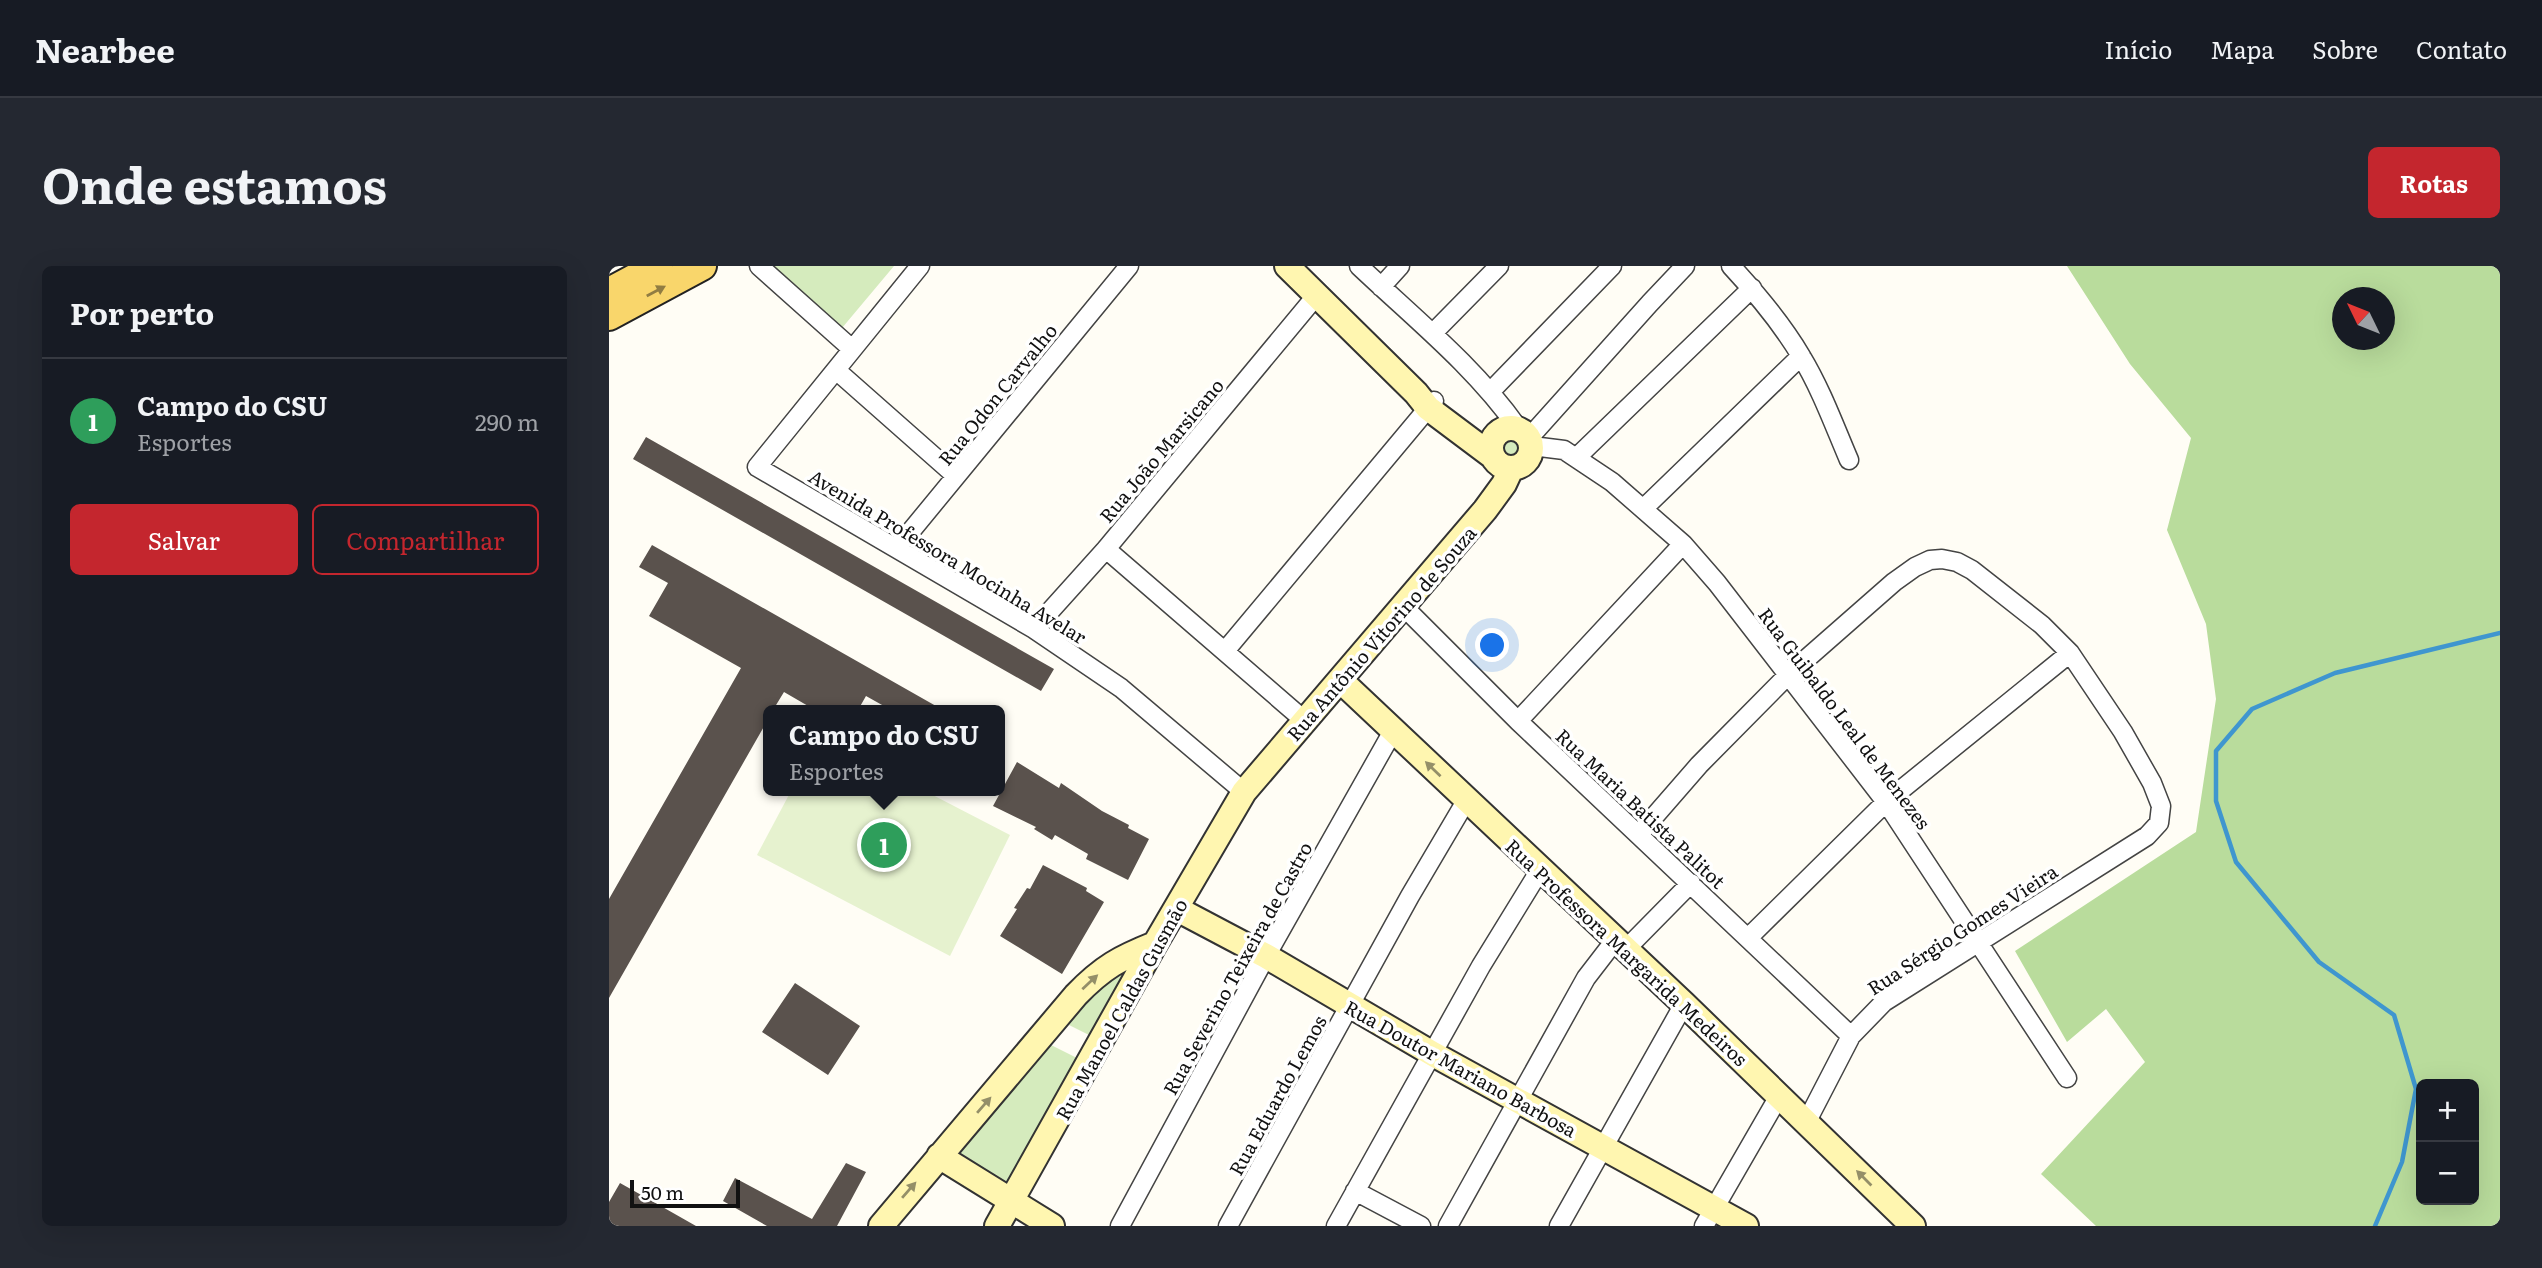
<!DOCTYPE html>
<html lang="pt">
<head>
<meta charset="utf-8">
<style>
	body { margin:0; font-family:Literata,serif; background:#242831; color:#f1f3f6 }
	.controls { position:absolute; right:21px; bottom:21px; display:grid; overflow:hidden; border-radius:10px; box-shadow:0 7px 28px #0002 }
	.controls button { width:63px; height:63px; display:grid; place-items:center; padding:0; border:0; border-bottom:2px solid #363941; background:#171b24; color:#f1f3f6; font:35px sans-serif }
	.compass { position:absolute; left:1723px; top:21px; width:63px; height:63px; border-radius:50%; background:#171b24; box-shadow:0 7px 28px #0002; rotate:313deg }
	.scale { position:absolute; left:21px; bottom:18px; width:110px; box-sizing:border-box; padding-left:7px; border:4px solid #111; border-top:0; font-size:19px; line-height:24px; white-space:nowrap; color:#111; -webkit-text-stroke:5px #fff; paint-order:stroke }
	.you { position:absolute; left:884px; top:380px; width:24px; height:24px; margin:-18px; border:5px solid #fff; border-radius:50%; background:#1a73e8; box-shadow:0 0 0 10px #1a73e833 }
	.badge { display:grid; place-items:center; width:46px; height:46px; border-radius:50%; background:#c4262e; color:#fff; font-size:23px; font-weight:700 }
	.pin { position:absolute; translate:-50% -50%; border:4px solid #fff; box-shadow:0 2px 7px #0006 }
	.popup { position:absolute; left:154px; top:439px; width:242px; height:91px; box-sizing:border-box; display:grid; place-content:center; border-radius:10px; background:#171b24; filter:drop-shadow(0 2px 5px #0005); font-size:23px; white-space:nowrap; color:#9ea1a6 }
	.popup b { font-size:26px; color:#f1f3f6 }
	.popup::after { content:''; position:absolute; left:50%; top:100%; margin-left:-14px; border:14px solid transparent; border-top-color:#171b24 }
	.list { margin:0; padding:0; list-style:none }
	h2 { display:flex; justify-content:space-between; align-items:center; height:91px; margin:0; padding:0 28px; font-size:30px }
	h2 small { font-size:23px; font-weight:400; color:#9ea1a6 }
	.list li { display:grid; grid-template-columns:46px 1fr auto; gap:21px; align-items:center; box-sizing:border-box; height:126px; padding:0 28px; border-top:2px solid #363941 }
	.list b { display:block; font-size:26px; white-space:nowrap }
	.list p { margin:0; font-size:23px; white-space:nowrap; color:#9ea1a6 }
	.list em { font-size:23px; font-style:normal; color:#9ea1a6 }
	.actions { display:flex; gap:14px; padding:21px 28px }
	.actions a { flex:1; padding:16px 0; border:2px solid #c4262e; border-radius:10px; text-align:center; font-size:24px; color:#c4262e }
	.actions .main { background:#c4262e; color:#fff }
	.map { position:relative; flex:none; width:1891px; height:960px; overflow:hidden; border-radius:10px }
	header { display:flex; align-items:center; gap:42px; box-sizing:border-box; height:98px; padding:0 35px; background:#171b24; border-bottom:2px solid #363941 }
	header strong { font-size:33px }
	nav { display:flex; gap:38px; margin-inline-start:auto; font-size:24px }
	.intro { display:flex; align-items:center; justify-content:space-between; box-sizing:border-box; height:168px; padding:0 42px }
	h1 { margin:0; font-size:49px }
	.button { padding:18px 32px; border-radius:10px; background:#c4262e; color:#fff; font-size:24px; font-weight:700 }
	main { display:flex; gap:42px; padding:0 42px }
	aside { flex:1; background:#171b24; border-radius:10px; box-shadow:0 7px 28px #0002 }
	.map>svg:first-child { display:block }
	.green { fill:#d5ebbd }
	.forest { fill:#b9dc9c; fill-rule:evenodd }
	.pitch { fill:#e6f2cf }
	.lines { fill:none; stroke-linecap:round; stroke-linejoin:round }
	.stream { stroke:#3f96cf; stroke-width:4.5 }
	.building { fill:#5a524d }
	.street-casing { stroke:#444; stroke-width:21 }
	.secondary-casing { stroke:#333; stroke-width:28 }
	.primary-casing { stroke:#222; stroke-width:32 }
	.street { stroke:#fff; stroke-width:18 }
	.secondary { stroke:#fff6b0; stroke-width:24 }
	.primary { stroke:#f9d66b; stroke-width:28 }
	.oneway { fill:#917d42 }
	.oneway2 { fill:#948f68 }
	.labels { text-anchor:middle; dominant-baseline:central; stroke-width:7; stroke-linejoin:round; paint-order:stroke }
	.street-label { font-size:19px; fill:#111; stroke:#fff }
</style>
</head>
<body>
<header>
<strong>Nearbee</strong>
<nav><a>Início</a><a>Mapa</a><a>Sobre</a><a>Contato</a></nav>
</header>
<div class="intro"><h1>Onde estamos</h1><a class="button">Rotas</a></div>
<main>
<aside>
<h2>Por perto<small></small></h2>
<ul class="list">
<li><span class="badge" style="background:#2e9e5b">1</span><div><b>Campo do CSU</b><p>Esportes</p></div><em>290 m</em></li>
</ul>
<div class="actions"><a class="main">Salvar</a><a>Compartilhar</a></div>
</aside>
<div class="map">
<svg width="1891" height="960" viewBox="0 0 1891 960">
	<rect width="100%" height="100%" fill="#fffdf5"/>
	<path class="green" d="M159,0H285L233,62Z
		M890 181a12 12 0 1 1 24 0a12 12 0 1 1-24 0Z
		M531,692L486,772L458,758L496,716Z
		M436,776L474,795L400,927L340,886Z"/>
	<path class="forest" d="M1458,0H1891V960H1487L1432,908L1536,796L1497,743L1458,776L1406,685L1587,566L1607,433L1597,358L1558,264L1582,172L1521,98ZM1734,32H1776V74H1734ZM1812,818H1865V934H1812Z"/>
	<path class="pitch" d="M182,525H316L401,569L341,690L148,589Z"/>
	<g class="lines">
		<path class="stream" d="M1766,960L1793,896L1807,823L1785,749L1710,696L1627,596L1607,535V485L1643,443L1726,407L1891,367"/>
	</g>
	<path class="building" d="M37,171L445,403L432,425L24,193Z
		M43,279L334,444H282L257,430L249,444H206L175,426L164,444H159L157,457L0,732V633L132,402L40,350L59,317L30,301Z
		M408,496L450,522L452,517L493,545L520,559L519,562L540,573L519,614L477,593L479,588L446,569L443,574L425,563L427,561L384,540Z
		M434,599L478,622L477,625L495,636L453,708L391,670L408,643L405,642L418,622L421,623Z
		M186,717L251,760L219,809L153,766Z
		M237,897L257,906L228,960H158L114,935L126,912L203,953Z
		M11,917L43,935L87,960H0V936Z"/>
	<g class="lines">
		<g class="street-casing">
			<path id="street" d="M150,0L243,83
				M311,0L148,201L425,363L512,422L635,526
				M750,0C806,53 865,100 909,162
				M1122,0C1148,28 1173,58 1192,90C1212,123 1225,159 1240,194
				M772,21L791,0
				M824,67L890,0
				M227,104L347,210
				M882,125L1003,0
				M920,172L1041,37L1076,0
				M923,180L955,184L1003,216L1074,278L1108,317L1277,536L1458,812
				M968,191L1143,22
				M1035,242L1192,90
				M288,282L520,0
				M497,283L696,455
				M795,341L909,455L1242,770
				M425,363L497,283L707,30
				M616,385L825,135
				M909,455L1074,278
				M1030,568L1090,499L1179,409L1285,316L1306,301L1321,294L1333,293L1348,296L1363,304L1433,359L1461,387L1514,466L1543,517L1552,540L1550,557L1538,570L1275,736L1242,770L1198,855
				M1139,672L1277,536L1461,387
				M1017,683L1082,617
				M746,925L812,960
				M511,960L657,690L784,465
				M619,960L801,630L857,535
				M727,960L872,700L931,604
				M839,960L977,712L1007,673
				M950,960L1075,738
				M1095,960L1170,830"/>
		</g>
		<g class="secondary-casing">
			<path id="secondary" d="M678,0L807,127L819,142L883,190
				M882 182a20 20 0 1 1 40 0a20 20 0 1 1-40 0Z
				M731,414L1075,738L1304,960
				M568,643L657,690L824,788L1137,960
				M330,890L443,960
				M272,960L467,729C494,701 511,692 546,678
				M388,960L546,678L635,526L876,244L895,218L902,203"/>
		</g>
		<g class="primary-casing">
			<path id="primary" d="M0,26L49,0
				M0,50L93,0"/>
		</g>
		<use href="#street" class="street"/>
		<use href="#secondary" class="secondary"/>
		<use href="#primary" class="primary"/>
	</g>
	<defs><path id="oneway-solid" d="M-6-.8H1V-3.2L6.5 0L1 3.2V.8H-6Z" transform="scale(1.75)"/></defs>
	<use class="oneway" href="#oneway-solid" transform="translate(47 25) rotate(-28)"/>
	<g class="oneway2">
		<use href="#oneway-solid" transform="translate(824 503) rotate(-136)"/>
		<use href="#oneway-solid" transform="translate(481 716) rotate(-43)"/>
		<use href="#oneway-solid" transform="translate(375 839) rotate(-49)"/>
		<use href="#oneway-solid" transform="translate(1255 912) rotate(-135)"/>
		<use href="#oneway-solid" transform="translate(300 924) rotate(-49)"/>
	</g>
	<g class="labels">
		<g class="street-label">
			<text transform="translate(388 128) rotate(-51)">Rua Odon Carvalho</text>
			<text transform="translate(552 184) rotate(-50)">Rua João Marsicano</text>
			<text transform="translate(339 290) rotate(31)">Avenida Professora Mocinha Avelar</text>
			<text transform="translate(772 367) rotate(-49)">Rua Antônio Vitorino de Souza</text>
			<text transform="translate(1236 452) rotate(53)">Rua Guibaldo Leal de Menezes</text>
			<text transform="translate(1032 542) rotate(43)">Rua Maria Batista Palitot</text>
			<text transform="translate(1353 663) rotate(-33)">Rua Sérgio Gomes Vieira</text>
			<text transform="translate(1018 686) rotate(43)">Rua Professora Margarida Medeiros</text>
			<text transform="translate(628 702) rotate(-61)">Rua Severino Teixeira de Castro</text>
			<text transform="translate(512 743) rotate(-61)">Rua Manoel Caldas Gusmão</text>
			<text transform="translate(852 802) rotate(29)">Rua Doutor Mariano Barbosa</text>
			<text transform="translate(668 829) rotate(-61)">Rua Eduardo Lemos</text>
		</g>
	</g>
</svg>
<div class="controls">
<button>+</button>
<button>−</button>
</div>
<svg class="compass" viewBox="-18 -18 36 36"><path d="M0-13l5 13h-10z" fill="#e53935"/><path d="M0 13l5-13h-10z" fill="#9ea1a6"/></svg>
<div class="scale">50 m</div>
<div class="you"></div>
<div class="pin badge" style="left:275px;top:579px;background:#2e9e5b">1</div>
<div class="popup"><b>Campo do CSU</b>Esportes</div>
</div>
</main>
</body>
</html>
